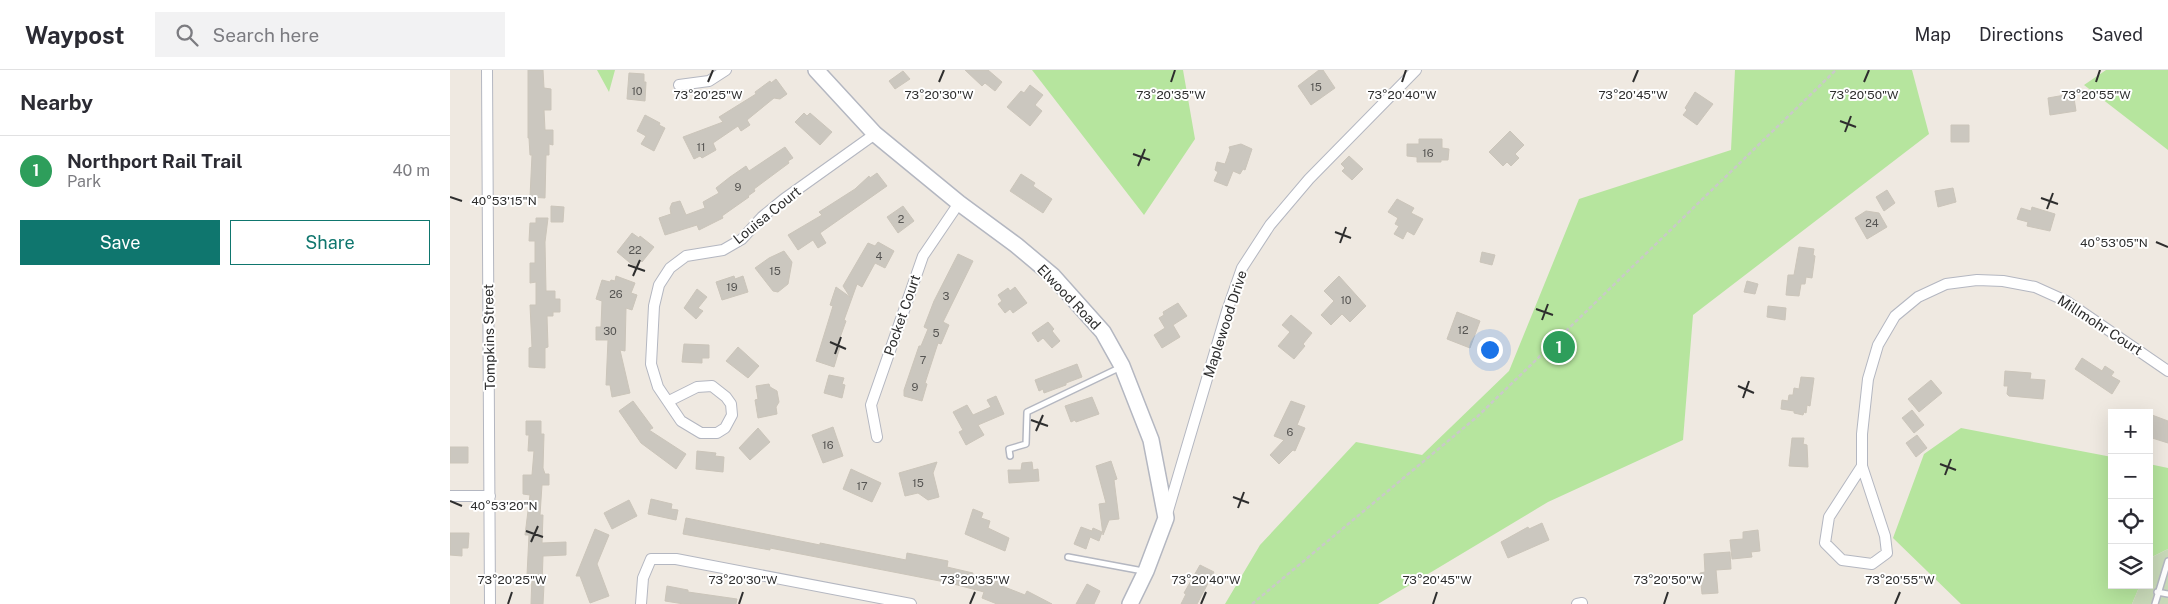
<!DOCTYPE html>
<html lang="en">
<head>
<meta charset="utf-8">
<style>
	body { margin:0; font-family:"Public Sans",sans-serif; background:#f2f2f3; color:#2b2b33 }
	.controls { position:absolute; right:15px; bottom:15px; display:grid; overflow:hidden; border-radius:0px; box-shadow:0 5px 20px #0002 }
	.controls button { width:45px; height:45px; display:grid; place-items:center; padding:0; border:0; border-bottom:1px solid #e1e1e2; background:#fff; color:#2b2b33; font:25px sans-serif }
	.you { position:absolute; left:1039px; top:279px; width:18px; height:18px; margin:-12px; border:4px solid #fff; border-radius:50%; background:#1a73e8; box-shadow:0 0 0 8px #1a73e833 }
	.badge { display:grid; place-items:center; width:32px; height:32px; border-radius:50%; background:#0f766e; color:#fff; font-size:16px; font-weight:700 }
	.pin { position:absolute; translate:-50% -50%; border:2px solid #fff; box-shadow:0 1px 5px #0006 }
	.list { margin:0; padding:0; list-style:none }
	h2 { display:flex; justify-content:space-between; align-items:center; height:65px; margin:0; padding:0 20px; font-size:21px }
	h2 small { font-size:16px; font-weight:400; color:#7c7c81 }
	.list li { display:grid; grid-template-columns:32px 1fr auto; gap:15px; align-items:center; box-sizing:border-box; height:70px; padding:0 20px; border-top:1px solid #e1e1e2 }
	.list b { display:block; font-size:19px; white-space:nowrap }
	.list p { margin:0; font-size:16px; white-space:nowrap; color:#7c7c81 }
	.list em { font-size:16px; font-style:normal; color:#7c7c81 }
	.actions { display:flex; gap:10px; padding:15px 20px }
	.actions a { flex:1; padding:11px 0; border:1px solid #0f766e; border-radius:0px; text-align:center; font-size:18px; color:#0f766e }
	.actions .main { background:#0f766e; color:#fff }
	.icon { flex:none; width:28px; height:28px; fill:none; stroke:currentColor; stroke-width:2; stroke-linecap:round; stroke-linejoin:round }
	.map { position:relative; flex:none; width:1718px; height:534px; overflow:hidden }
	header { display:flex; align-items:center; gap:30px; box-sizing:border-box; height:70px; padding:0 25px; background:#fff; border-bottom:1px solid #e1e1e2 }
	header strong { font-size:24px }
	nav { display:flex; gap:28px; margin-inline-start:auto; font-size:18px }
	.search { width:350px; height:45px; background:#f2f2f3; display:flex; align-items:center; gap:12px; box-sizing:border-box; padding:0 18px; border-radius:0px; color:#7c7c81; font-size:19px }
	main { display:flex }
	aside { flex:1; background:#fff }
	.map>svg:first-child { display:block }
	.green { fill:#b6e59e }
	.cemetery { fill:#c8d9b8 }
	.building { fill:#cbc7bf; stroke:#cbc5ba }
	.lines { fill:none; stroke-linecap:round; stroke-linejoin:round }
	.service-casing { stroke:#b4b7c1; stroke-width:8 }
	.minor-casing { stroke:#b4b7c1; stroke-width:12 }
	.secondary-casing { stroke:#b4b7c1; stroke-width:18 }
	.path { stroke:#c9c9c9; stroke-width:2.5; stroke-dasharray:4 2.5; stroke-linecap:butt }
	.service { stroke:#fff; stroke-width:5 }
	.minor { stroke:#fff; stroke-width:10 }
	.secondary { stroke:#fff; stroke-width:15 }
	.ticks { fill:none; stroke:#2e2e2e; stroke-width:2 }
	.labels { text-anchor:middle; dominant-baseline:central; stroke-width:4; stroke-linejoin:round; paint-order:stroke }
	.number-label { font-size:11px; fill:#555452 }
	.street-label { font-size:14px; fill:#2e2e2e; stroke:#fff }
	.ticks-label { font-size:12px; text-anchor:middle; fill:#2e2e2e; stroke:#fff; stroke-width:4; stroke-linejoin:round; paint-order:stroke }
</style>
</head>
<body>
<header>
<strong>Waypost</strong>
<div class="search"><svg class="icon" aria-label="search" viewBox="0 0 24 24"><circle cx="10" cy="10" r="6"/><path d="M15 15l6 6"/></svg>Search here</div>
<nav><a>Map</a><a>Directions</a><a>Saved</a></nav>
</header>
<main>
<aside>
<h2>Nearby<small></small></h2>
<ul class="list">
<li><span class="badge" style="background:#2e9e5b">1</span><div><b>Northport Rail Trail</b><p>Park</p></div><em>40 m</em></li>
</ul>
<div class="actions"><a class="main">Save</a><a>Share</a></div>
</aside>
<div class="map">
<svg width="1718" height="534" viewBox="0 0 1718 534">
	<rect width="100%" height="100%" fill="#efe9e1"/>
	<path class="green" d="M147,0H165L159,22Z
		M582,0H733L745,69L694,145Z
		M1285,0H1462L1479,64L1243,245L1233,370L1098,432L928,534H775L810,475L906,372L972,385L1059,301L1129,129L1281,80Z
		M1656,0H1718V80L1634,15Z
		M1511,358L1662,387V515H1690L1682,534H1511L1443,468L1474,384Z
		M1699,394L1718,398V479L1700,488L1699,491Z"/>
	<path class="cemetery" d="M1718,479V534H1682L1690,515H1699L1700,488Z"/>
	<path class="building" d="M78,0H93L94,18L101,19V40H94L95,60H103V75L99,74V85H96L95,128L80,127L82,85H80L79,68H78Z
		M515,0H538L552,12L545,21L535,13L532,16Z
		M869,0H873L885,18L861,35L848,16Z
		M453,1L460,9L445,19L439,11Z
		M179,3L194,4V12H196L195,31L177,29Z
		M326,9L337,24L330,29L324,28L297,50L300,55L291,61L288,56L263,73L266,80L252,88L250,86L244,89L233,67L273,52L269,47L306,24L305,22L320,11L321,13Z
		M580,15L593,25L585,35L592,41L580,56L557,37L571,21L574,23Z
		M1245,22L1263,34L1247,55L1233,45L1237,40L1235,38Z
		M1615,25L1616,29L1624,28L1626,41L1600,45L1598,28Z
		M354,43L357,46L360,43L382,62L370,75L345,52Z
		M195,45L210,53L209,55L215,58L204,81L191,74L196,66L187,61Z
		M1501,55H1519V72H1501Z
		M1060,61L1074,75L1065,84L1069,88L1061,96L1057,92L1053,96L1039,82Z
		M969,69H992V78L999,79L998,90H991V92H967V87L957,86V74H969Z
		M791,74L802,79L795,100L793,99L790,104L783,101L777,116L764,111L768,102L765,100L767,92L775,94L780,80L779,77Z
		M335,77L343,88L338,91L339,93L304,119L305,121L298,126L299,127L272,146L273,148L249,160L247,155L215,165L209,148L221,144L220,138L222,133L230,131L236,145L255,138L253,132L269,123L266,118L280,107L296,96L299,101Z
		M899,86L913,99L902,110L892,101L895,98L891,94Z
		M427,103L437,116L370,163L376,173L368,178L363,170L348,180L338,165L372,145L369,142L405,119L419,106L420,108Z
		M571,104L585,113L583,116L602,129L593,143L560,121Z
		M1503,118L1506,132L1488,137L1485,121Z
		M1437,120L1445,133L1434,141L1426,127Z
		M947,129L964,138L961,143L973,149L964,165L957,161L953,169L944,164L949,156L945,154L948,148L938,142Z
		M101,136L114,137L113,152H101Z
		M453,136L464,151L448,163L437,147Z
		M1582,137L1605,144L1600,161L1577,156L1578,152L1567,149L1571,138L1581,141Z
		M1416,141L1429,143L1437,157L1417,169L1405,148Z
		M86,148H98L95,172L96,221H105V229H110V242H103V246H97L98,277L95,278V298L79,297V278L82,277L80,235H86V212L80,213V193H85V171H79L80,153H86Z
		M182,163L189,168L190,166L204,177L192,192L190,190L185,197L167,182Z
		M428,172L444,181L435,198L425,193L412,217L407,214L394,250L396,251L387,276L390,277L384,297L366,291L383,236L380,235L386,217L400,227L393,216L418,173L425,176Z
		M1349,177L1364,179L1363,185L1365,186L1362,208L1356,207L1355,214H1351L1349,226L1336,225L1338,205H1344Z
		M334,181L342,192L338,214L328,222L323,221L305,198L319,188Z
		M1032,182L1045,185L1042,195L1030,192Z
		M508,184L523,191L493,252L499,255L491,274L488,273L475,313L477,314L472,331L454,326V320L469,276H471L478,259L474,257L484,231Z
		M166,206L185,213L181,223L187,225L182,240L176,238L175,281L170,280L180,323L162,327L160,315H156L158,270H146V257H151L152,231L146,229L152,210L160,212L161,210L165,211Z
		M284,206L285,209L293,206L298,222L272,230L266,212Z
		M889,206L916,236L900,252L892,244L881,255L871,245L884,231L874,221Z
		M1297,211L1308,214L1305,224L1294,222Z
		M565,217L577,233L563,243L560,239L555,243L548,234L552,231L548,225L558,218L560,221Z
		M247,219L257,227L248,238L253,241L246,249L234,238Z
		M728,233L737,246L723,255L730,267L712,278L704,265L715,258L709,248L714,245L713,242Z
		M1318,236L1336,238L1335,250L1317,247Z
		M1007,242L1030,251L1020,278L997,269Z
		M841,245L862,263L853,274L855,276L844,289L828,276L840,262L832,255Z
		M598,252L604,259L602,261L610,271L602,278L593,268L588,272L582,263Z
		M234,274L259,275V288H252V293L232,292Z
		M288,277L309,296L298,308L276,291Z
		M1632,288L1652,301L1655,296L1664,302L1661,306L1670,311L1662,324L1625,299Z
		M627,294L632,307L616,313V315L594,323L593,319L589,321L585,310Z
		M1555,301L1581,303L1580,309L1595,310L1593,329L1559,326L1557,324L1558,316H1554Z
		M379,305L394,308L392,314L395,315L392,328L374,323Z
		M1351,307L1364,308L1360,336L1357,335L1356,343L1354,342L1353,345L1344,343V341L1331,339L1332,330L1338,331L1339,325H1343L1344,318L1349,319Z
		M1481,310L1492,323L1469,342L1458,329Z
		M319,314L320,317L327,321L329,332L326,337L327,344L308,348L305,330L308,329L306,316Z
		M546,326L554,344L528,355L534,365L516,375L509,362L513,360L503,342L517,335L523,345L541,337L537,330Z
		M642,327L649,344L626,352L625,350L621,352L615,336Z
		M183,331L203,358L199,360L236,384L226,399L191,373L169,341Z
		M841,331L855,336L847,355L855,358L845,381L843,380L829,394L820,385L834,370L824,366Z
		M1462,340L1474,355L1464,363L1452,348Z
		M1702,345L1718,351V373L1699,367V355Z
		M76,351H91V364H94L93,398L95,404H99V415H92L90,445H93L92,473L116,472V485L93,486L92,515H94L93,534H81L82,506L77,505L79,465H75L80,425L73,424V405H82L84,381H78L79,365H76Z
		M383,357L393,386L373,393L362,365Z
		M308,358L320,372L300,390L289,378Z
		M1467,365L1477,378L1466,387L1456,373Z
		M1342,368H1354L1353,374L1357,375L1358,397L1339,396Z
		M0,377H18V393H0Z
		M247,381L266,383L265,386L274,387L273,402L246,399Z
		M661,391L667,409L664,410L669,449L659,450L653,465L649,434L656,433L646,396Z
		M487,392L483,403L489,427L478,430L468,423L455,426L449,403Z
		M582,392L583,400L588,399L589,411L559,413L558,400H571L572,393Z
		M401,399L431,413L422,432L393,419Z
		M201,429L222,434L221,439L228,440L226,450L198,444Z
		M179,430L187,446L162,459L154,443Z
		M523,439L533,443L531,448L540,451L538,458L559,468L555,481L515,464Z
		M236,448L370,475V473L456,490L457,483L498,491L497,497L523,503L522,508L539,514L540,510L544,512L550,509L552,516L575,525L577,521L602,534H547L532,528L534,522L500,513L320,478V480L233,464Z
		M1092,453L1099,470L1058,488L1051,472L1078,457L1079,459Z
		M631,457L642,461L643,458L652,462L649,471L640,467L636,479L624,474Z
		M145,459L159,465L147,494L159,526L140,533L130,506H126Z
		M1308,460L1310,481L1301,482L1302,487L1282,489L1280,470L1293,469V462Z
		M0,463H19L18,478H12V486L0,485Z
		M1280,482L1281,499L1266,500L1268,523L1252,524L1250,503L1255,502L1254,484Z
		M750,495L764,502L747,534H731L736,524L734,523Z
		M637,514L650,521L644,534H626Z
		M217,516L238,520V522L287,529L286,534H234L215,531Z"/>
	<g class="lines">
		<g class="service-casing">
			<path id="service" d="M560,386L559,379L576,374L577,342L671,297
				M618,487L693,501
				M1707,522L1718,524
				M1705,534L1718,491"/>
		</g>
		<g class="minor-casing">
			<path id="minor" d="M37,0L40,534
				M229,15L259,11L276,0
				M219,331L247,317L262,316L276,327L281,334L282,345L275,358L267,363H251L231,351L208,317L201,294L204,236L209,215L220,198L236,186L273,180L292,169L312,147L334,129L425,64
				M427,367L421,335L473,186L509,133
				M1412,396L1379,447L1375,473L1392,490L1422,494L1437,483L1435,466L1412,396V364L1418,309L1428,275L1445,246L1468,227L1496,214L1527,210L1553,211L1585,217L1616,231L1718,301
				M0,426H40
				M717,444L777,241L792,198L820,155L859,109L966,0
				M191,534L193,508L201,489H226L461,534
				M1127,534L1132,533"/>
		</g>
		<g class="secondary-casing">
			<path id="secondary" d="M366,0L425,64L509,133L566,175L603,206L653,262L672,296L701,370L716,448L696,501L680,534"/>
		</g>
		<path class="path" d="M802,534L1028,346L1386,0"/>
		<use href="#service" class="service"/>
		<use href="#minor" class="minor"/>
		<use href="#secondary" class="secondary"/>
	</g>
	<path class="ticks" d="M258,12L263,0M489,12L494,0M721,12L725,0M952,12L956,0M1183,12L1188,0M1414,12L1419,0M1646,12L1650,0M1390,51L1406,57M1395,62L1401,46M683,84L700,90M688,96L695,79M0,127L12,131M1591,128L1608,134M1597,139L1603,123M885,162L901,168M1706,172L1718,177M890,173L896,157M178,195L195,201M183,206L190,190M1086,239L1103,245M1092,250L1098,234M380,272L396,279M385,284L391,267M1288,316L1304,323M1293,328L1299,311M581,350L598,356M586,361L593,345M1490,394L1506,400M1495,405L1501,389M783,427L799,433M0,431L12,436M788,438L794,422M76,461L93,467M81,472L88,456M58,534L62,522M289,534L293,522M520,534L525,522M751,534L756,522M983,534L987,522M1214,534L1218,522M1445,534L1450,522"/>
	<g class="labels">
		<g class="number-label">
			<text x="866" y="17">15</text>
			<text x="187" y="21">10</text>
			<text x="251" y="77">11</text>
			<text x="978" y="83">16</text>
			<text x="288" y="117">9</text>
			<text x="451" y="149">2</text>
			<text x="1422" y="153">24</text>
			<text x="185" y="180">22</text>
			<text x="429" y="186">4</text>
			<text x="325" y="201">15</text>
			<text x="282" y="217">19</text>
			<text x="166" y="224">26</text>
			<text x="496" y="226">3</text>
			<text x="896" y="230">10</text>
			<text x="1013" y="260">12</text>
			<text x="160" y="261">30</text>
			<text x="486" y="263">5</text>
			<text x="473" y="290">7</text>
			<text x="465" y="317">9</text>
			<text x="840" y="362">6</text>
			<text x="378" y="375">16</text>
			<text x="468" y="413">15</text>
			<text x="412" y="416">17</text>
		</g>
		<g class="street-label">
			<text transform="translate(317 145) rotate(-39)">Louisa Court</text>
			<text transform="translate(619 227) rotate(46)">Elwood Road</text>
			<text transform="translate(452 245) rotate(-71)">Pocket Court</text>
			<text transform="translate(775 254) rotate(-72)">Maplewood Drive</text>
			<text transform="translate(1650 255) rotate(33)">Millmohr Court</text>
			<text transform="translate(39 267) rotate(-91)">Tompkins Street</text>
		</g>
	</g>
	<g class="ticks-label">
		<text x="258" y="29">73°20'25"W</text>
		<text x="489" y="29">73°20'30"W</text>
		<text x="1183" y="29">73°20'45"W</text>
		<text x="721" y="29">73°20'35"W</text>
		<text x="952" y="29">73°20'40"W</text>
		<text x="1414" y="29">73°20'50"W</text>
		<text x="1646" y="29">73°20'55"W</text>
		<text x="54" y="135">40°53'15"N</text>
		<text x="1664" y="177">40°53'05"N</text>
		<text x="54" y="440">40°53'20"N</text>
		<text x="62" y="514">73°20'25"W</text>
		<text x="293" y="514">73°20'30"W</text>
		<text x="525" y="514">73°20'35"W</text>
		<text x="756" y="514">73°20'40"W</text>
		<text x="987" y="514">73°20'45"W</text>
		<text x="1218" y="514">73°20'50"W</text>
		<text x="1450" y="514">73°20'55"W</text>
	</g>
</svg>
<div class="controls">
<button>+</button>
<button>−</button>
<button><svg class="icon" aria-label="locate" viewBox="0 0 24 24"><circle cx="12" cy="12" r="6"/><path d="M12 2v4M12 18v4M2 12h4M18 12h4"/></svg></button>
<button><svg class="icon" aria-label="layers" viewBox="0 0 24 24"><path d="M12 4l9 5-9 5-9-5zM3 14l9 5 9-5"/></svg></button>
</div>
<div class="you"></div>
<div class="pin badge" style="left:1109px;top:277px;background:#2e9e5b">1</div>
</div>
</main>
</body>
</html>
